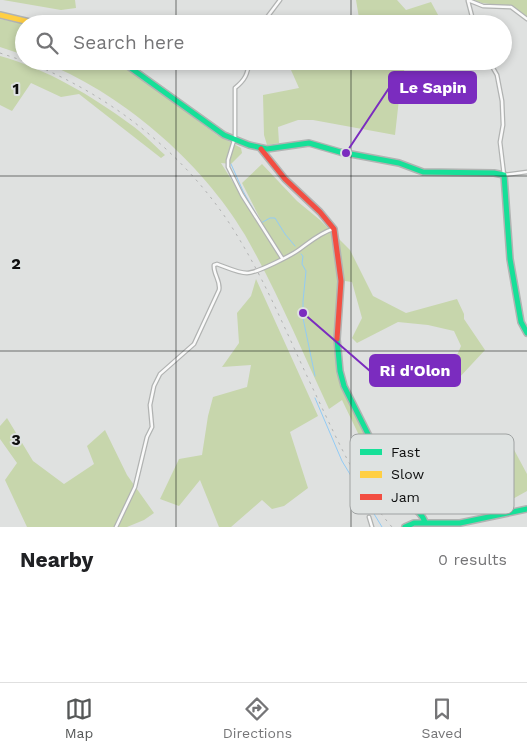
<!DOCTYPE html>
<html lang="en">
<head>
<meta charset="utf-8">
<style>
	body { margin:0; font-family:"Work Sans",sans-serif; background:#f6f6f6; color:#202124 }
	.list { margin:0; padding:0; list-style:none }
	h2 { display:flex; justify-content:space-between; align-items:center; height:65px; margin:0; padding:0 20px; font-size:21px }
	h2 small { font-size:16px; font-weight:400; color:#757577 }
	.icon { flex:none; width:28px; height:28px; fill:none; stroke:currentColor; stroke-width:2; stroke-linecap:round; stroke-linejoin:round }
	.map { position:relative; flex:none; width:527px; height:527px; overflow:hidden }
	.search { position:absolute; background:#fff; box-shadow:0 2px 8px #0003; left:15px; right:15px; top:15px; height:55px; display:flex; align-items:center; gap:12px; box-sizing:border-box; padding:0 18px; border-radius:28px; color:#757577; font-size:19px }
	.sheet { height:155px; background:#fff }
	nav { display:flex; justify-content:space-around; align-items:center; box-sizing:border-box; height:70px; border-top:1px solid #e0e0e0; background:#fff; font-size:14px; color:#757577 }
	nav a { display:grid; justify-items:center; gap:2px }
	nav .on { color:#565858 }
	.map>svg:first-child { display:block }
	.green { fill:#c7d6ac }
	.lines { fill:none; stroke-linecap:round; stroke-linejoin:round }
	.stream { stroke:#92cbf5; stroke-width:1 }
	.street-casing { stroke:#b1b3b2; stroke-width:5 }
	.fast-casing { stroke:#b1b3b2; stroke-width:8 }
	.slow-casing { stroke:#b1b3b2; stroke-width:8 }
	.jam-casing { stroke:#b1b3b2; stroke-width:8 }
	.street { stroke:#fafafa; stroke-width:2.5 }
	.fast { stroke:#16e098; stroke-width:5 }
	.slow { stroke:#ffcf43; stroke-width:5 }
	.jam { stroke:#f24e42; stroke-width:5 }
	.rail { stroke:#b2b3b3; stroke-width:1; stroke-dasharray:2.5 5; stroke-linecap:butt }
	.grid { fill:none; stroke:#0d0e0e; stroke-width:1; stroke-opacity:0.55 }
	.key { fill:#dee2e1; stroke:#9fa2a2; stroke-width:1 }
	.key-label { font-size:14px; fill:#0d0e0e }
	.grid-label { font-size:16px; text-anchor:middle; font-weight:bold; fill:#0d0e0e; stroke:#dee2e1; stroke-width:4; stroke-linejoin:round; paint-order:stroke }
	.leader { fill:none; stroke:#7b2cbf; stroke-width:2 }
	.callout-dot { fill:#7b2cbf; stroke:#dee2e1; stroke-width:2 }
	.callout { fill:#7b2cbf; stroke:#7b2cbf; stroke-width:2 }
	.callout-label { font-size:16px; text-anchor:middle; font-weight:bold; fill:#fff }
</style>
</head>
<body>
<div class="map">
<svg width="527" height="527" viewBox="0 0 527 527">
	<rect width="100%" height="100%" fill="#dfe1e0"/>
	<path class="green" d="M3,0H75L76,8L61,10Z
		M356,0H397L406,10L431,2L443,24H360Z
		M474,0H527V17L514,7L482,3Z
		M0,19L24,24V55L0,47Z
		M0,56C47,69 92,96 130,124C143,133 154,145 165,155L161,158L79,94L61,97L31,83L12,111L0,105Z
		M40,61H117L217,135L241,148L242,153L231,164L221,163L278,254L242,183L262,164L297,201L320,220L350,250L373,296L406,313L457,299L464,314V319L485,350L458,379L448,376L461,346L454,331L428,325L398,322L357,343L352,338L362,318L352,282L338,280C336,309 332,339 337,369C343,397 361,424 374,450L369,456L342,400L329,409C302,351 277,291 245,235C202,162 120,91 40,61Z
		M287,61H407L401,81L395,135L313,120H298L278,127L279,143L267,145L264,135L263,95L299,88Z
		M256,279L318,416L290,432L308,488L284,506L272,509L262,500L231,527H219L200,480L179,506L160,499L179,459L202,455L208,416L213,397L247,387L251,365L222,367L239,343L237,313L251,296Z
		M7,418L33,461L64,484L94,464L87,446L105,430L127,475L154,513L144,520L127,527H27L5,480L17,463L0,439V426Z
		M512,446L527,474V491L509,501L487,460Z
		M484,461L506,501L481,515L459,475Z"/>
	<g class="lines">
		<path class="stream" d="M231,164L243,191L261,223L270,218H275L285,234L295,246
			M301,254L303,256L302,264L306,271L303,301V318L315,376
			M315,398L342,461L382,527"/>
		<g class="street-casing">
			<path id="street" d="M468,0L483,6L511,7L527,19
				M468,1L474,24
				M262,24L280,0
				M249,61C248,74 245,80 235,88V137L228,160V167L242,195L282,258
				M489,61L497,75L502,101L503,125L500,142L504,175L527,172
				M369,517L372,527
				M116,527L135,487L147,437L152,427L150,405L154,386L160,374L194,344L219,290C221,281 213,274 214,265L217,264C226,267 238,273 247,273C257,273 292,255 300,249C311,241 320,233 333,229"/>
		</g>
		<g class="fast-casing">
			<path id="fast" d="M121,61L224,135L249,145L267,149L309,143L340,152L399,163L423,172L494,173L504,175L510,259L521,322L527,333
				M337,339L340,371L344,386L381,460L385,485L393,504C408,505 419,507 425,522
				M405,527L414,523H460L527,509"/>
		</g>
		<g class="slow-casing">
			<path id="slow" d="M0,15L38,24"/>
		</g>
		<g class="jam-casing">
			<path id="jam" d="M261,149L285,179L320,212L334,229L341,281L337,339"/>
		</g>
		<use href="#street" class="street"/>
		<use href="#fast" class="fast"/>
		<use href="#slow" class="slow"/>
		<use href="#jam" class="jam"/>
		<path class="rail" d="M0,53L24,61
			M25,61C112,95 190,157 238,237C268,286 290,341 315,393C337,439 358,488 392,527"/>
	</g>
	<path class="grid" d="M176,0V24M351,0V24M176,61V527M351,61V527M0,176H527M0,351H527"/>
	<rect x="350" y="434" width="164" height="80" rx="8" class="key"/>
	<rect x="360" y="449" width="22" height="6" fill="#16e098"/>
	<rect x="360" y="471" width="22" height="7" fill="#ffcf43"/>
	<rect x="360" y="494" width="22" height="6" fill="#f24e42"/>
	<g class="key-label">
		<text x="391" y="457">Fast</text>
		<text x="391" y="479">Slow</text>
		<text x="391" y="502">Jam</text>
	</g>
	<g class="grid-label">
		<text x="16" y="94">1</text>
		<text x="16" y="269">2</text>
		<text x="16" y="445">3</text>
	</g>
	<path class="leader" d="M346 153L389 88M303 313L370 371"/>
	<g class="callout-dot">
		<circle cx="346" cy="153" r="5"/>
		<circle cx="303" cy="313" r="5"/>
	</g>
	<g class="callout">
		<rect x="389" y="72" width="87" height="31" rx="5"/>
		<rect x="370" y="355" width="90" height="31" rx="5"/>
	</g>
	<g class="callout-label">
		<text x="433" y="93">Le Sapin</text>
		<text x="415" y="376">Ri d'Olon</text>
	</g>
</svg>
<div class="search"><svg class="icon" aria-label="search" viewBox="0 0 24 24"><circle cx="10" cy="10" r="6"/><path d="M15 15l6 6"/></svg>Search here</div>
</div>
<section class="sheet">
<h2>Nearby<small>0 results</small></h2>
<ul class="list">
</ul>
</section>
<nav>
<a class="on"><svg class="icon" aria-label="map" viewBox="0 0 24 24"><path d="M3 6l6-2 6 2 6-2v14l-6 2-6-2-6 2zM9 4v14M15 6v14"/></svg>Map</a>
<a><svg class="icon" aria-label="directions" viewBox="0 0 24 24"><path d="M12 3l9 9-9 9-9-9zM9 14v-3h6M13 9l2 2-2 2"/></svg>Directions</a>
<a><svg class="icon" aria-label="saved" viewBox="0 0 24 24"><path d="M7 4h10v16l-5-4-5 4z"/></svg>Saved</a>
</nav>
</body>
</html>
